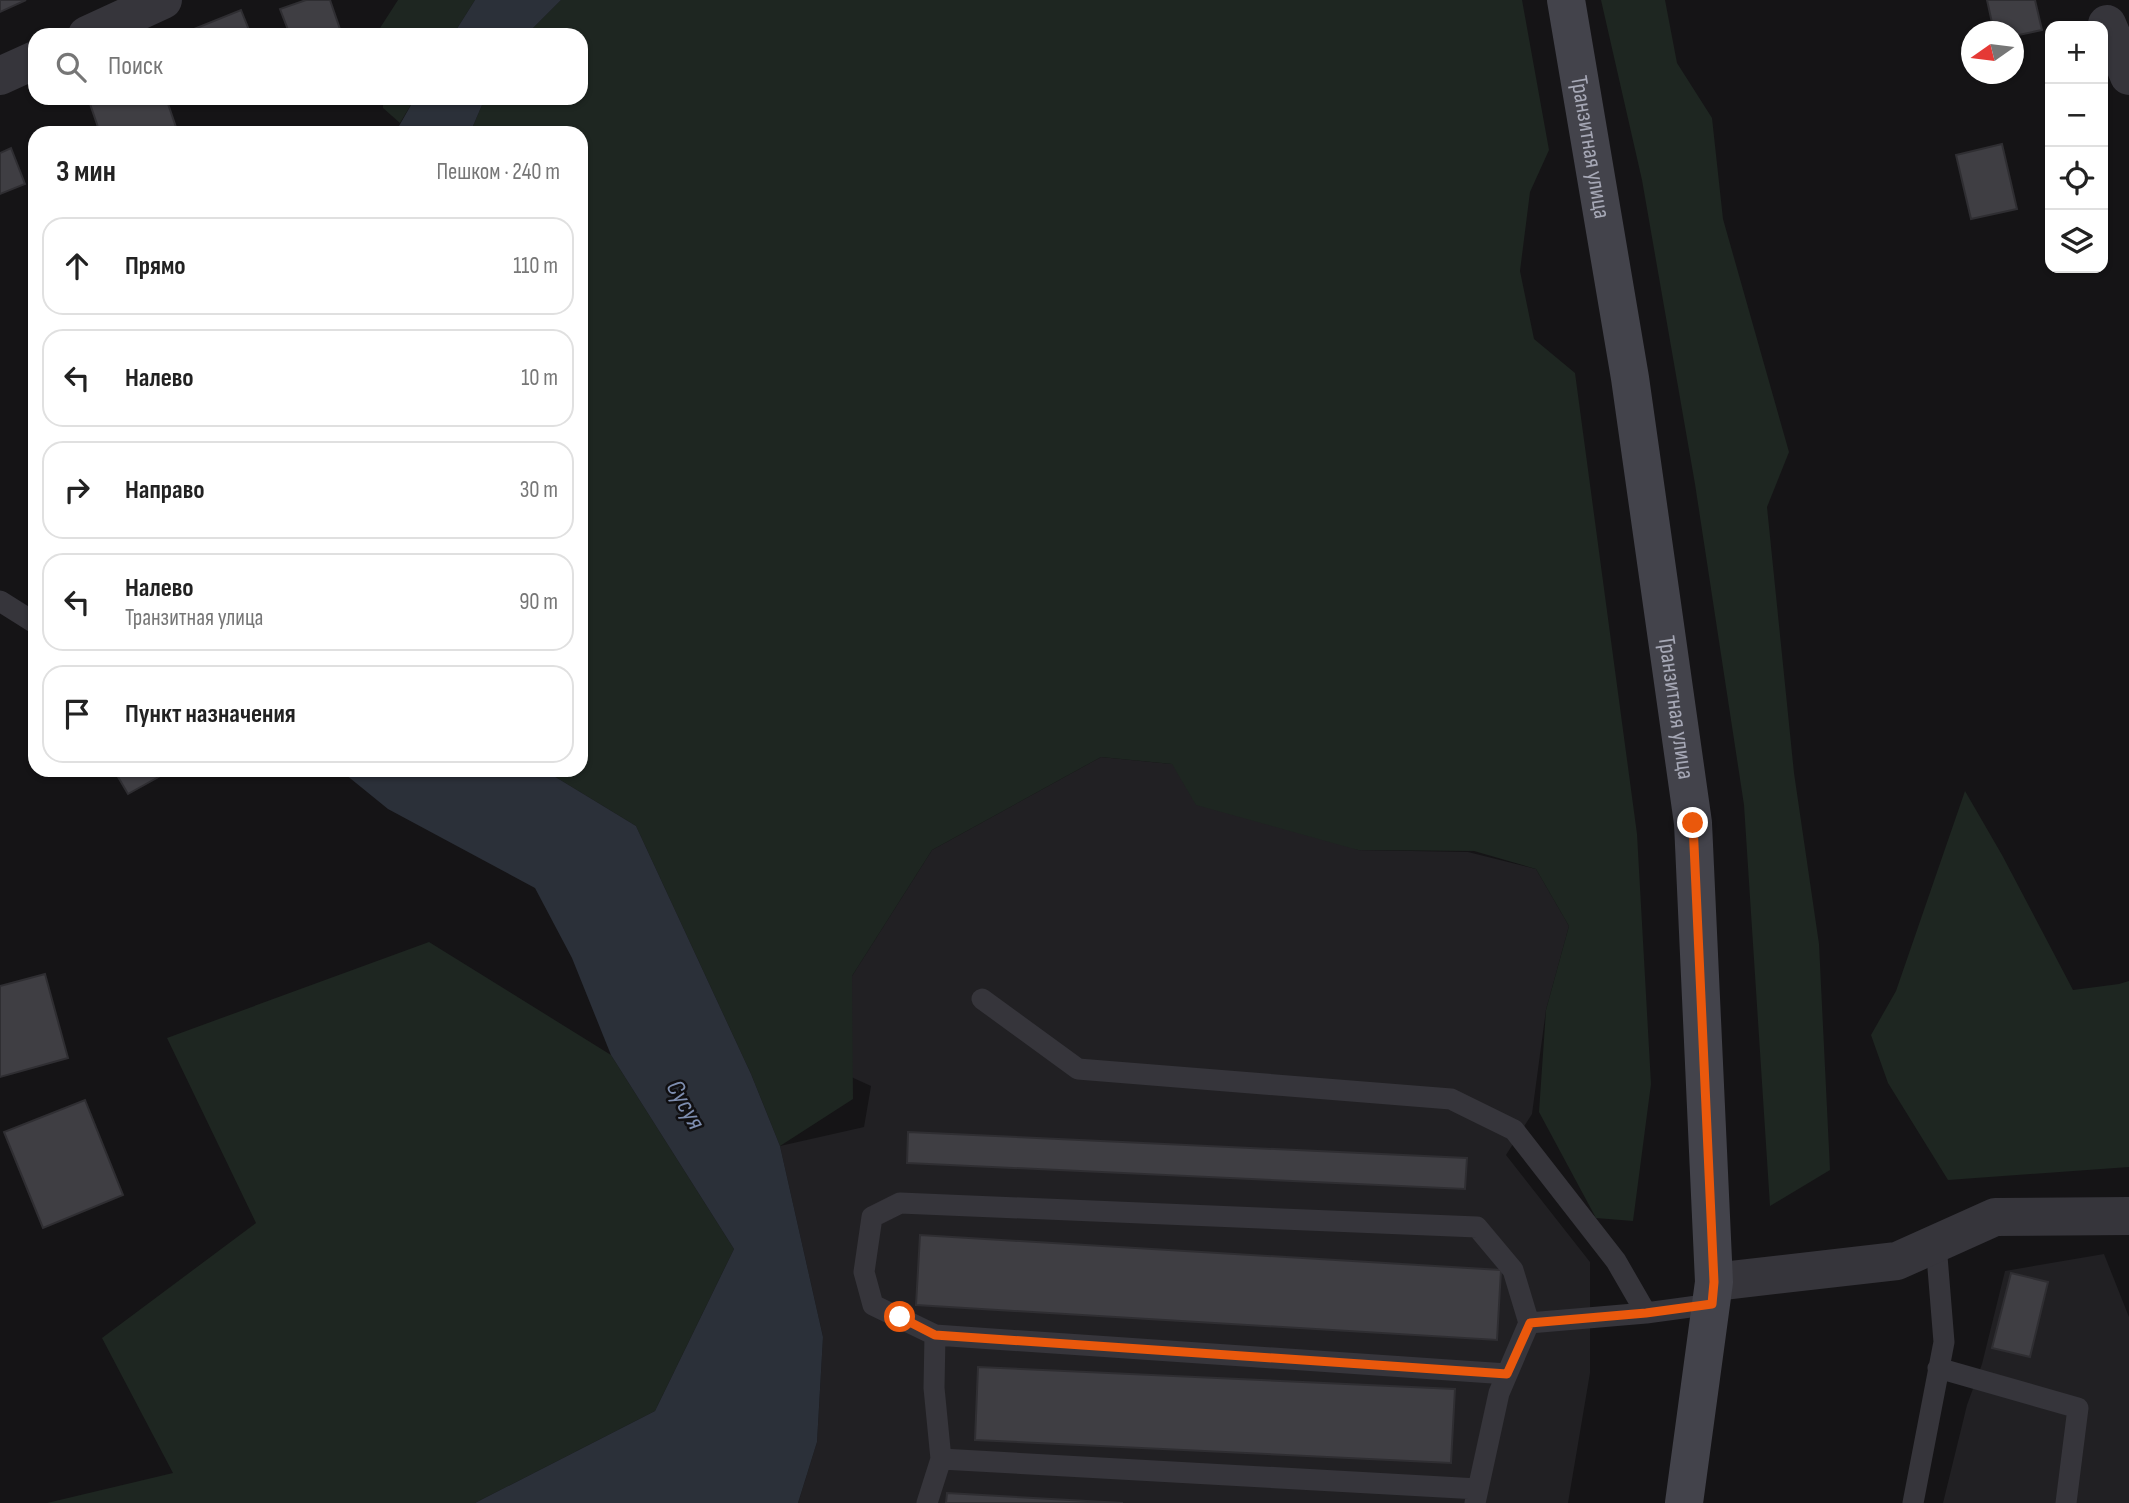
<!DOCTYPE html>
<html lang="ru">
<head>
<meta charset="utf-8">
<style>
	body { margin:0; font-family:"Sofia Sans Condensed",sans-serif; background:#f2f2f2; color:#222 }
	.controls { position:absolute; right:21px; top:21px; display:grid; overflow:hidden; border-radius:14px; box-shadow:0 2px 5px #0004 }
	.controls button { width:63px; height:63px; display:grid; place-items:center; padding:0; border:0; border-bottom:2px solid #e0e0e0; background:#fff; color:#222; font:35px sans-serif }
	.compass { position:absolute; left:1961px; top:21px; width:63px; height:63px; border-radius:50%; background:#fff; box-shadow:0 2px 5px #0004; rotate:256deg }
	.stop { position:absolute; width:21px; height:21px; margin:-16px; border:5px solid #ea580c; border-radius:50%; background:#fff }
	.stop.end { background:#ea580c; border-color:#fff; box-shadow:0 2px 7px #0008 }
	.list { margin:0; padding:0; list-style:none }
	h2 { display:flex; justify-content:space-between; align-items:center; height:91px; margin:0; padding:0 28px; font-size:30px }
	h2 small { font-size:23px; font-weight:400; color:#767676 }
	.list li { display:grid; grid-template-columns:46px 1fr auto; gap:21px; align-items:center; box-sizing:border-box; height:98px; margin:0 14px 14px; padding:0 14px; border:2px solid #e0e0e0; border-radius:21px }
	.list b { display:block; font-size:26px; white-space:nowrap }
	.list p { margin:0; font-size:23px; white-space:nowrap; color:#767676 }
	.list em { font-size:23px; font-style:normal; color:#767676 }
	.icon { flex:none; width:38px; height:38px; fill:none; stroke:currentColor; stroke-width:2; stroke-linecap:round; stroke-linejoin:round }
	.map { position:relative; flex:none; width:2129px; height:1503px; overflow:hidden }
	.search { position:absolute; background:#fff; box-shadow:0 2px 5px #0004; left:28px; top:28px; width:560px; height:77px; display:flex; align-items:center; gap:18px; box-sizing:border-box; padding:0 24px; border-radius:21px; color:#767676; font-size:26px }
	.panel { position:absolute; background:#fff; box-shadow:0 2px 5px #0004; left:28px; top:126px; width:560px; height:651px; border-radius:21px }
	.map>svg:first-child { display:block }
	.built { fill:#212023 }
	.green { fill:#1e2621 }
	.water { fill:#2b3039 }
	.building { fill:#3f3e43; stroke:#2f2e32; stroke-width:2 }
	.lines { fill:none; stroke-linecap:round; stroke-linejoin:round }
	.lane { stroke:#36353b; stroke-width:21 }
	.street { stroke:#36353b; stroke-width:38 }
	.secondary { stroke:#43434b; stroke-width:38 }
	.route { stroke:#ea580c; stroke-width:9 }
	.labels { text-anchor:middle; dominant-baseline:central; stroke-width:5; stroke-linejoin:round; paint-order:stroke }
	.street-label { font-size:24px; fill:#a6a8b6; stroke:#100f11 }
	.water-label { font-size:26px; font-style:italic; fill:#7e8eb0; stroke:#100f11 }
</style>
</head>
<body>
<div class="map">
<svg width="2129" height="1503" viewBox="0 0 2129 1503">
	<rect width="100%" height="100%" fill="#151416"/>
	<path class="built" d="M1101,757L1172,764L1358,850L1468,852L1536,869L1569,926L1546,1010L1532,1114L1506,1155L1590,1262V1373L1568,1503H798L817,1442L823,1337L780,1146L864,1127L871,1086L838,1071L852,976L932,850Z
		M2104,1254L2129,1317V1503H1943L1967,1405L1982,1364L2005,1271Z"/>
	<path class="green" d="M398,0H475L453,35H380V28Z
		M561,0H1522L1549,150L1530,192L1520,271L1534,339L1575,373L1637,834L1651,1084L1633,1221L1596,1218L1539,1112L1546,1010L1569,926L1536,869L1474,851L1358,850L1196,805L1172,764L1101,757L932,850L852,976L853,1099L780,1146L751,1074L636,826L544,770H581V133H470L485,98H581V35H526Z
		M1601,0H1665L1677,63L1712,118L1723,219L1789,452L1767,507L1794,773L1819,944L1830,1170L1770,1206L1744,805L1695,484L1642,180Z
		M383,98H415L400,123L383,108Z
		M1965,791L2002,855L2073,990L2119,984L2129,981V1167L1948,1180L1888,1083L1871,1035L1896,991Z
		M429,942L611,1055L734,1249L655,1411L475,1503H47L173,1473L102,1338L256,1223L167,1038Z"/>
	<path class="water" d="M475,0H561L526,35H453Z
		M415,98H485L470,133H395Z
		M340,770H544L636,826L751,1074L780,1146L823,1337L817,1442L798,1503H475L655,1411L734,1249L611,1055L572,958L535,888L388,809Z"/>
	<path class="building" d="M0,0H26L0,12Z
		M306,0H330L342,35H290L280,9Z
		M1987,0H2035L2042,30L2014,36V32H1994Z
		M241,10L251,35H191L189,31Z
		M88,98H166L178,133H100Z
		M2002,144L2017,209L1971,219L1956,155Z
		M11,148L25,184L0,194V153Z
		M114,770H171L128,794Z
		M45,974L68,1058L0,1077V986Z
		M85,1100L123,1195L43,1228L4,1132Z
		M908,1132L1467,1158L1465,1189L907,1163Z
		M920,1235L1501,1270L1497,1340L916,1305Z
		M2011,1273L2048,1282L2030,1357L1992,1348Z
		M978,1367L1455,1389L1451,1463L975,1440Z
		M947,1493L1123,1503H946Z"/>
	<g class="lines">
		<path class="lane" d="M0,601L35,623
			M982,999L1078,1069L1451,1099L1514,1130L1616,1261L1646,1313
			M1529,1323L1646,1313L1712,1304
			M935,1335L1507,1374
			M1938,1368L2078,1408L2066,1503
			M941,1459L1478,1489
			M927,1503L941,1459L934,1388L935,1335L873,1305L864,1272L872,1217L900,1203L1477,1227L1513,1270L1529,1323L1499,1393L1475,1503
			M1913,1503L1944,1342L1936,1244"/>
		<path class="street" d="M2107,24L2129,76
			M87,35L163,0
			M0,76L35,60
			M1714,1282L1897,1261L1995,1217L2129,1216"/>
		<path class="secondary" id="s1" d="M1566,0L1630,378L1693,823L1714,1282L1684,1503"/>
	</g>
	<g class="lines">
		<path class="route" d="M900,1317L935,1335L1507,1374L1530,1323L1646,1313L1712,1304L1714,1282L1693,823"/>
	</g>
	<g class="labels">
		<g class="street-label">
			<text stroke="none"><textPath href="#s1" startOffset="149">Транзитная улица</textPath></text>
			<text stroke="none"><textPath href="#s1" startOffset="716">Транзитная улица</textPath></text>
		</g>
		<g class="water-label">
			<text transform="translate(685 1105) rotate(61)">Сусуя</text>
		</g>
	</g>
</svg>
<div class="controls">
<button>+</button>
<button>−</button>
<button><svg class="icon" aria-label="locate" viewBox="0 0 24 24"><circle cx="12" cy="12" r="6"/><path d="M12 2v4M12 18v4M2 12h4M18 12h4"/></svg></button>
<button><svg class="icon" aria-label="layers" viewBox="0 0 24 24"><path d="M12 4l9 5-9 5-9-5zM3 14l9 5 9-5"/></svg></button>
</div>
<svg class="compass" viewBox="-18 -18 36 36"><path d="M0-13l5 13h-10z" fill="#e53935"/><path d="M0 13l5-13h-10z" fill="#767676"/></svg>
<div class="stop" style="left:900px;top:1317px"></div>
<div class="stop end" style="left:1693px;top:823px"></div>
<div class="search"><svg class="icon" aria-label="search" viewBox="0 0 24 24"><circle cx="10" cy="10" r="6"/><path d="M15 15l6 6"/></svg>Поиск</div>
<section class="panel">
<h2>3 мин<small>Пешком · 240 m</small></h2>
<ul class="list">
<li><svg class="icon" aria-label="ahead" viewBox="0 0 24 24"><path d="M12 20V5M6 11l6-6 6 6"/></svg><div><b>Прямо</b></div><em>110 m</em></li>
<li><svg class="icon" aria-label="left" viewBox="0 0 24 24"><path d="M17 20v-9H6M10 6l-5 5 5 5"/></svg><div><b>Налево</b></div><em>10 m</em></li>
<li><svg class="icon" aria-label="right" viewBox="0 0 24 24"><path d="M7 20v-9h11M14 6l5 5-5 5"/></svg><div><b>Направо</b></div><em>30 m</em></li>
<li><svg class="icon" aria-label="left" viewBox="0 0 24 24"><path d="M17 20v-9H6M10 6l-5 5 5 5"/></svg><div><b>Налево</b><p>Транзитная улица</p></div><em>90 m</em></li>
<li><svg class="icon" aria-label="arrive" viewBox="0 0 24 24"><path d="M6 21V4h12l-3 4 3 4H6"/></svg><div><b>Пункт назначения</b></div></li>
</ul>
</section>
</div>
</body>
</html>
